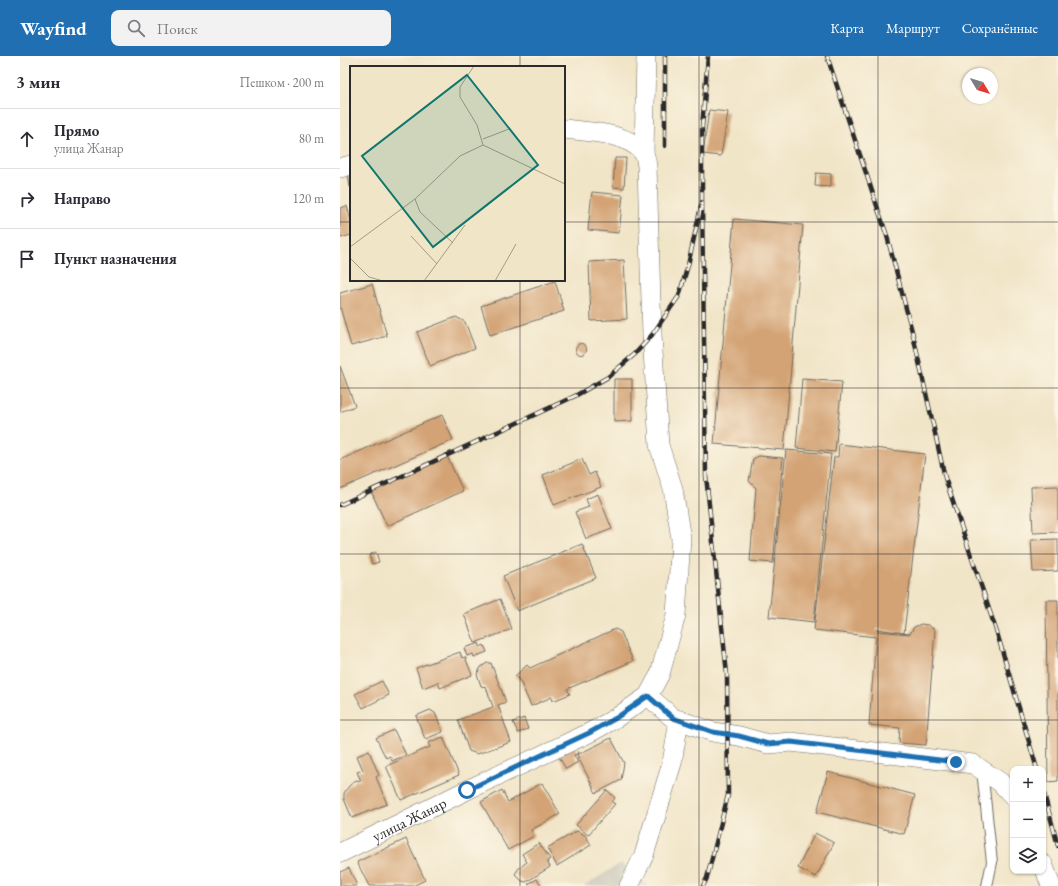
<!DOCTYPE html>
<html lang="ru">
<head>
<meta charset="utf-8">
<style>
	body { margin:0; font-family:"EB Garamond",serif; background:#f2f2f3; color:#2b2b33 }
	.controls { position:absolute; right:12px; bottom:12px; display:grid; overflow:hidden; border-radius:8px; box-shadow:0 1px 3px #0004 }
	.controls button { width:36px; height:36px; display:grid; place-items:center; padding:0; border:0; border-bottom:1px solid #e1e1e2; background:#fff; color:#2b2b33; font:20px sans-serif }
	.compass { position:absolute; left:622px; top:12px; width:36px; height:36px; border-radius:50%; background:#fff; box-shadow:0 1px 3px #0004; rotate:128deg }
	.stop { position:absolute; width:12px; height:12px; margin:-9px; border:3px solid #1f6fb2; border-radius:50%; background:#fff }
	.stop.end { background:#1f6fb2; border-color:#fff; box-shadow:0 1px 4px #0008 }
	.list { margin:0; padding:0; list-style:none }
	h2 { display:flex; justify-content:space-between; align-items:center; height:52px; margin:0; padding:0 16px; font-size:17px }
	h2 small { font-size:13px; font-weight:400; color:#7c7c81 }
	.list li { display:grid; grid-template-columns:26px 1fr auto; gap:12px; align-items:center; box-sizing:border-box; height:60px; padding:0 16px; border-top:1px solid #e1e1e2 }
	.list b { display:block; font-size:15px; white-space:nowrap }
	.list p { margin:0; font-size:13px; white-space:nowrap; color:#7c7c81 }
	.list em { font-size:13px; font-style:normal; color:#7c7c81 }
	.icon { flex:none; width:22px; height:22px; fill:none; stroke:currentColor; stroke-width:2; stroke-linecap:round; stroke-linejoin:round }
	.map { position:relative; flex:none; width:718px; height:830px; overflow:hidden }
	header { display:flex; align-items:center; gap:24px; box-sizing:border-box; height:56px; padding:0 20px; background:#1f6fb2; color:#fff }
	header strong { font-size:19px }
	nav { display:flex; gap:22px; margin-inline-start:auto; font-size:14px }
	.search { width:280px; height:36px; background:#f2f2f3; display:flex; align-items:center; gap:10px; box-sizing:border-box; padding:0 14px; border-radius:8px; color:#7c7c81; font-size:15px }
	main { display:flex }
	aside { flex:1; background:#fff }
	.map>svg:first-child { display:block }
	.industrial { fill:#c7c5b8 }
	.building { fill:#d3a375 }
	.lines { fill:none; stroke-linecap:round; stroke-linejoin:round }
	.lane-casing { stroke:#706c62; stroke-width:12 }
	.street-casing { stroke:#706c62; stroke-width:20 }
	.lane { stroke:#fff; stroke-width:10 }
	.street { stroke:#fff; stroke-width:19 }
	.rail-casing { stroke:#2b2b2b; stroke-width:4.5 }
	.rail { stroke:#fcf5e5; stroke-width:3; stroke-dasharray:9; stroke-linecap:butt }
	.route { stroke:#1f6fb2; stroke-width:5 }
	.grid { fill:none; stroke:#2b2b2b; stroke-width:1; stroke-opacity:0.55 }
	.labels { text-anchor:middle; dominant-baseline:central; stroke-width:3; stroke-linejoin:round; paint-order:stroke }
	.street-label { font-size:15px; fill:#2b2b2b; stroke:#fcf5e5 }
	.inset-road { fill:none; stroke:#a29b89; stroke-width:1 }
	.view { fill:#0f766e; fill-opacity:0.15; stroke:#0f766e; stroke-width:2 }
	.inset-edge { fill:none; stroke:#2b2b2b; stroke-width:2 }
</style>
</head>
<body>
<header>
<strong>Wayfind</strong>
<div class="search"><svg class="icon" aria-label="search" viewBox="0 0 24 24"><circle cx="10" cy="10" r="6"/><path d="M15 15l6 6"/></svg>Поиск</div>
<nav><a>Карта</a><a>Маршрут</a><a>Сохранённые</a></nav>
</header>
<main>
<aside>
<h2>3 мин<small>Пешком · 200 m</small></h2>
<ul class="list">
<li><svg class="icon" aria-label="ahead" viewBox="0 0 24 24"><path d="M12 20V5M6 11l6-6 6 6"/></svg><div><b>Прямо</b><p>улица Жанар</p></div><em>80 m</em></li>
<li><svg class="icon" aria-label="right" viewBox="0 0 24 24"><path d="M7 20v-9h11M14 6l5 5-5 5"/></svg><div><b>Направо</b></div><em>120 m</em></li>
<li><svg class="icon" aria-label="arrive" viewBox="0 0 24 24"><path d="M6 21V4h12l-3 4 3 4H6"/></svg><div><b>Пункт назначения</b></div></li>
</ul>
</aside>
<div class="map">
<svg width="718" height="830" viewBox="0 0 718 830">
	<rect width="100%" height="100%" fill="#fcf5e5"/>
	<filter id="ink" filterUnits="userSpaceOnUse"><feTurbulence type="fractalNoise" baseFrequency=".025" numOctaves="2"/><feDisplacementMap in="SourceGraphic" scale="8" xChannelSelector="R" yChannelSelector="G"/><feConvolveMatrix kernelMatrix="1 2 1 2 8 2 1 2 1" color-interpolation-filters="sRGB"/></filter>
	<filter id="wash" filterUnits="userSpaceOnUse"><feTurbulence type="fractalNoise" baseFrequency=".012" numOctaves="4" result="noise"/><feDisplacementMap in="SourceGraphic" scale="16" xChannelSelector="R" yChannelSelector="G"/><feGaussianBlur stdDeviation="0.9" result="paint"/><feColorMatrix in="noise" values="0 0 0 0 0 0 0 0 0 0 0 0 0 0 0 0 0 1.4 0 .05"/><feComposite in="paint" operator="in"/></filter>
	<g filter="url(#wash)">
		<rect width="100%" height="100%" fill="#f1e5c8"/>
		<path class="industrial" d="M281,807L308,830H244Z"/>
		<g id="blocks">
			<path class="building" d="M369,54L388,56L381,100L363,98Z
				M275,102H286L284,132L273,131Z
				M476,117L491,118V131L475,130Z
				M8,118H11V131H10Z
				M252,136L283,139L279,177L248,174Z
				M7,150L11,165V179L0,182V152Z
				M394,163L463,169L444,394L374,388Z
				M284,204L287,263L251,265L249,206Z
				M215,225L224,255L150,279L141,250Z
				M32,228L47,280L11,290L0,251V237Z
				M116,261L125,266L135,292L90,310L77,276Z
				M235.5 293a5.5 5.5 0 1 1 11 0a5.5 5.5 0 1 1-11 0Z
				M0,310L15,350L0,356Z
				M274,323H292V365L274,366Z
				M462,323L502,326L495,396L456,392Z
				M102,359L113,384L0,433V404Z
				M499,388L585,398L564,577L537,573V575L570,578L574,571L581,568L588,569L595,574L586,689L559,687L560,672L529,669L536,581L474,574L494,401H498Z
				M446,394L491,398L474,566L429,561Z
				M106,398L123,435L47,470L30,433Z
				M419,400L443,402L433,507L410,505L416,432L409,425L413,403Z
				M242,403L249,419L255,416L261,431L214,449L203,419Z
				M718,430V476L693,477L691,431Z
				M258,438L272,473L246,483L235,456L249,451L246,443Z
				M718,483V515L693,516L691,484Z
				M242,488L256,522L177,555L163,520Z
				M36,496L39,506L32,508L29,499Z
				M160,543L172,573L135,587L124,558Z
				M706,544H718V725L708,726Z
				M275,573L281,576L293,605L227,633L230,638L213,645L212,641L191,650L180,625L175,620L187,609L190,612Z
				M139,587L140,591L144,589L147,596L134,601L133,598L127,600L124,592Z
				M120,596L122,602L125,601L132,619L100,632L98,626L83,632L76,612Z
				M147,607H151L166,646L158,649L171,686L137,698L129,695L118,664L153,651L146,631L141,630L137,618L141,611Z
				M42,625L49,639L23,652L15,638Z
				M90,654L95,657L103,676L85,683L76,660Z
				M184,662L188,673L178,677L173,666Z
				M54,674L66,699L52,705L50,700L46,702L36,682Z
				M103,681L119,719L61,744L46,710L90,691L88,687Z
				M271,682L284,707L281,724L256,737L237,699Z
				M234,689L239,697L234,699L238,706L226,713L218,699Z
				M29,695L39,719L36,721L47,748L12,762L4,743V737L9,730L16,724L21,725L17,716L23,714L17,700Z
				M488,716L575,739L564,778L477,756Z
				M202,727L220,758L191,774L194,780L168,794L141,746L162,734L168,746Z
				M267,734L275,742L272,746L275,748L248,779L236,769Z
				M237,775L245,779L251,789L217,810L207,792Z
				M475,777L494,787L476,821L458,812Z
				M66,783L85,824L73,830H29L17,806Z
				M199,787L210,803L207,805L210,811L186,826L182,825L175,818L179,812L187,806L182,798Z
				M9,812L17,830H0V816Z
				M197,823L202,830H190L188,828Z"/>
		</g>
	</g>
	<g filter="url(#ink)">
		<use href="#blocks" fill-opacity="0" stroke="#706c62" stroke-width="1"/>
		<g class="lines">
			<g class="lane-casing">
				<path id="lane" d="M642,714L652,806L647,830"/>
			</g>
			<g class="street-casing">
				<g id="street">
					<path d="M304,97L306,0"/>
					<path d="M0,112L11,109"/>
					<path d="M308,640L333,662L373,676L399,680L428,688L451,686L633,708L660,726L673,740"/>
					<path id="s1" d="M0,797L127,734L249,677L276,662L308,640L320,618L336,559L341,483L333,433L319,389L312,279L307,110C306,106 306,99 303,96C286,76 248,76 224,73"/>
					<path d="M703,808L711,830"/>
					<path d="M289,830L304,799L332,707L339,664"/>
				</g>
			</g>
			<use href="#lane" class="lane"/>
			<use href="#street" class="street"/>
			<g class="rail-casing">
				<path id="rail" d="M325,0V90
					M487,0L547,180L573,279L605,422L657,577L697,713
					M362,146L366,420L387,618L388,739L367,822L363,830
					M0,449L235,340L268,321L295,298L312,279L339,240L348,209L362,146V71L368,0
					M703,734L718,790"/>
			</g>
			<use href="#rail" class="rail"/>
		</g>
	</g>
	<g class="lines" filter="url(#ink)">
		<path class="route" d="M127,734L249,677L276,662L308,640L333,662L373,676L399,680L428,688L451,686L616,706"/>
	</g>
	<path class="grid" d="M180,0V11M359,0V830M538,0V830M0,166H11M224,166H718M180,224V830M0,332H718M0,498H718M0,664H718"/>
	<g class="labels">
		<g class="street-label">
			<text stroke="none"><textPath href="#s1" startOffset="77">улица Жанар</textPath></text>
		</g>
	</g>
	<g transform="translate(10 10)">
		<rect width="215" height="215" fill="#f1e5c8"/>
		<path class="inset-road" d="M124,0L110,21V31L127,59L133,79M133,73L159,63M133,79L215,118M61,170L87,198M103,177L70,146L65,133L110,90L133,79M0,181L65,133M0,192L19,211L33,215M74,215L115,159M145,215L166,178"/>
		<path class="view" d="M117,9L188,99L83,181L12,90Z"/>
		<rect width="215" height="215" class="inset-edge"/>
	</g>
</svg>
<div class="controls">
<button>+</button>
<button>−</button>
<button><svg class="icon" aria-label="layers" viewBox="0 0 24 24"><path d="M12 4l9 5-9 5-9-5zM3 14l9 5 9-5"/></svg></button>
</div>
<svg class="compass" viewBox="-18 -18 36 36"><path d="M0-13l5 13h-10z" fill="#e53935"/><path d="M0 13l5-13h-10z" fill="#7c7c81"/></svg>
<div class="stop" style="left:127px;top:734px"></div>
<div class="stop end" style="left:616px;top:706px"></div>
</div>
</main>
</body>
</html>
